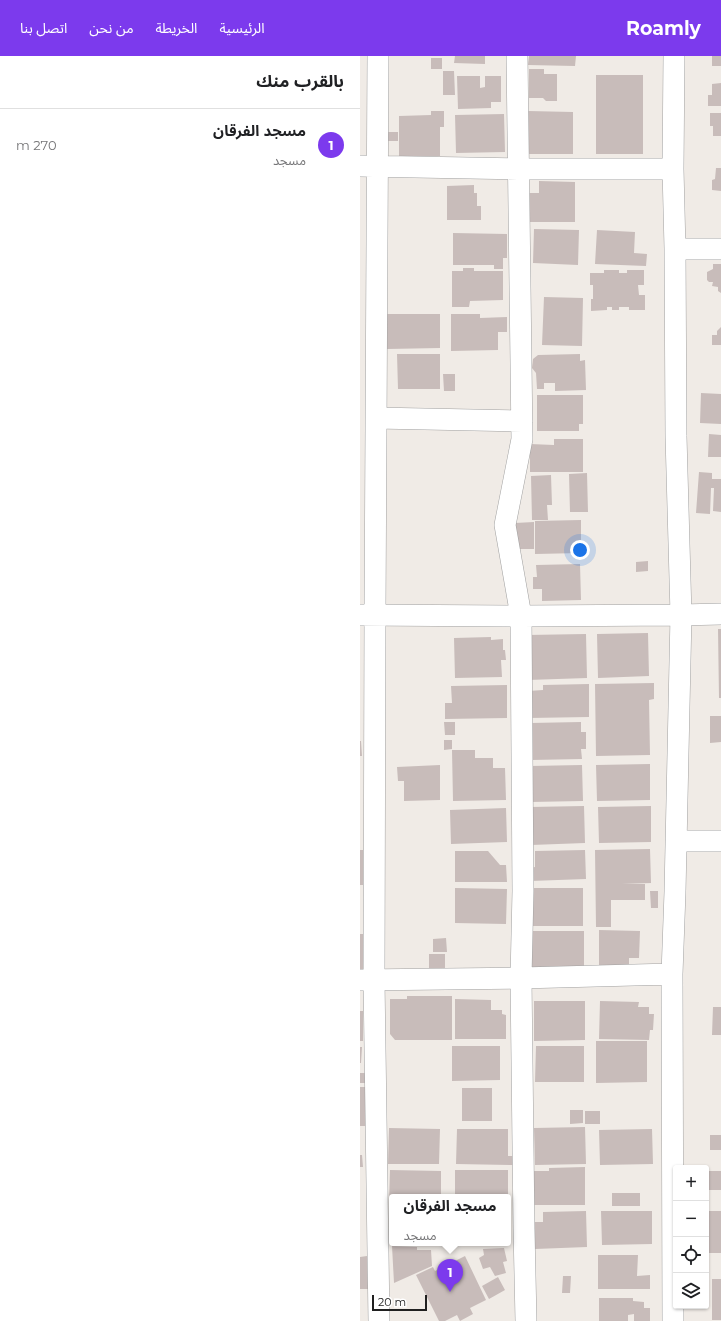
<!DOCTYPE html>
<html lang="ar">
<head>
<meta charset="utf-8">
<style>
	body { margin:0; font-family:Montserrat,"Noto Sans Arabic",sans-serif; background:#f2f2f2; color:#202124; direction:rtl }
	.controls { position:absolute; right:12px; bottom:12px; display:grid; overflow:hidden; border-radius:4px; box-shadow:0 1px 3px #0004 }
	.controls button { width:36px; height:36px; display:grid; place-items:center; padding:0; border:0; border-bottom:1px solid #e0e0e0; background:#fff; color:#202124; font:20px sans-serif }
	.scale { position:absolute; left:12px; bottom:10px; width:55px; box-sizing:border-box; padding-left:4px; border:2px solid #202020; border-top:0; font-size:11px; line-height:14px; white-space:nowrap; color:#202020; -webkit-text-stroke:3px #fff; paint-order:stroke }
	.you { position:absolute; left:220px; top:494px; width:14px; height:14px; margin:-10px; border:3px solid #fff; border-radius:50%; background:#1a73e8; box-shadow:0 0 0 6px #1a73e833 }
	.badge { display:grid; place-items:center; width:26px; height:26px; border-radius:50%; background:#7c3aed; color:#fff; font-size:13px; font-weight:700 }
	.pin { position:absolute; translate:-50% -33px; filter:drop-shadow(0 1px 2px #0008) }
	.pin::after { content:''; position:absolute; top:21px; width:14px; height:12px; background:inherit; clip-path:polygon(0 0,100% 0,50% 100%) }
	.popup { position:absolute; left:29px; top:1138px; width:122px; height:52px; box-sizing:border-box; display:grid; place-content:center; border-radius:4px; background:#fff; filter:drop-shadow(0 1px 3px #0005); font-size:13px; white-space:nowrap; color:#757577 }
	.popup b { font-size:15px; color:#202124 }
	.popup::after { content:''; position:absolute; left:50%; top:100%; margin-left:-8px; border:8px solid transparent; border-top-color:#fff }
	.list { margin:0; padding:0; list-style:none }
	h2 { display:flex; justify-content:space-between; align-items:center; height:52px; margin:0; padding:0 16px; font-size:17px }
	h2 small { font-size:13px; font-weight:400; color:#757577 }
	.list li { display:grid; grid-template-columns:26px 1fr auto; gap:12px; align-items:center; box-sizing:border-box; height:72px; padding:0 16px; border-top:1px solid #e0e0e0 }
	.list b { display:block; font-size:15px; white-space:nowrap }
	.list p { margin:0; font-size:13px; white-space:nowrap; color:#757577 }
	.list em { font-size:13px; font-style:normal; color:#757577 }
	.icon { flex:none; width:22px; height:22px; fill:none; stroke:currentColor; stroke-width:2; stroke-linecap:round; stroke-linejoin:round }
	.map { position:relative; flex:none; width:361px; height:1265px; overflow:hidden; direction:ltr }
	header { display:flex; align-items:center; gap:24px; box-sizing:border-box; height:56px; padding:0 20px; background:#7c3aed; color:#fff }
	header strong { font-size:19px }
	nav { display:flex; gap:22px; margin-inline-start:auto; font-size:14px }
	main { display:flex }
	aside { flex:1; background:#fff }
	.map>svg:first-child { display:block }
	.building { fill:#c8bcba }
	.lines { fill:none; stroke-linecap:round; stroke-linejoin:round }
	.street-casing { stroke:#a1a1a1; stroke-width:22 }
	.street { stroke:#fff; stroke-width:21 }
</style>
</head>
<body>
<header>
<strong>Roamly</strong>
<nav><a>الرئيسية</a><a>الخريطة</a><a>من نحن</a><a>اتصل بنا</a></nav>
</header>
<main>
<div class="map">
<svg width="361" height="1265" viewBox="0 0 361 1265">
	<rect width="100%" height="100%" fill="#f0ebe6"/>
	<path class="building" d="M95,0H125V8L94,7Z
		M169,0H216L215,10L168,9Z
		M352,0H361V10H352Z
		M71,2H82V13H71Z
		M169,13H184V18H197V45H186L183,42H169Z
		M83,15H94L95,39H83Z
		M236,19H283V98H236Z
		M97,20H120V32L125,31V20H141V46H131V52L98,53Z
		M361,27V50H348V39H352V28Z
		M71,55H84V71H80V100L39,101V60L71,59Z
		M168,55L213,56V98H168Z
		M350,57H361V80H353V70H350Z
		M144,58L145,96L96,97L95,59Z
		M24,76H38V85H24Z
		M356,112H361V135L352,134V124L355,123Z
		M179,125L215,126V166H168V137H179Z
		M114,129V137H117V150H121V164H87V130Z
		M174,173L219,174L218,209L173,207Z
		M237,174L275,176L274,197L287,198L286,210L235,208Z
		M93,177L147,178V202H143V213H134V209H93Z
		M353,208H361V237L358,235V231L352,230L353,226H349L347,224V216L353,213Z
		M103,212H114V215H143V244L110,245L109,251H92V215H103Z
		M244,214H259V217H267V214H284V229H278L279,239H285V254H269V251H259V254H252V251H247V254L231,255V243H233V229H230V217H244Z
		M184,241L223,242L222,290L182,289Z
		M26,258H80V292L27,293Z
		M91,258H120V262L147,261V276H138V294L91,295Z
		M361,271V289H352V279H357V275Z
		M37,298H80V333H38Z
		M220,298V305L225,304L226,334L195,335V327H184V333H177L176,317L172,312L173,303L178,299Z
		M83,318H95V335H84Z
		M341,337L361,338V368L340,367Z
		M177,339H223V368H219V375H177Z
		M349,378L361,379V401H348Z
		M194,383H223V416H170V388L194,389Z
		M339,416L352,417V423H361V456L353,455L354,432H351L350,458L336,457Z
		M227,417L228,456H210L209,418Z
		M191,419L192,449H187L188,464H172L171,420Z
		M221,464V497L175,498V465Z
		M174,466V493H155V467Z
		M288,505V515L276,516V506Z
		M220,508L221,544L182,545V533H173V521H177L176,509Z
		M358,573H361V642H359Z
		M288,577L289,620L238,622L237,578Z
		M226,578L227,622L168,624L167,579Z
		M131,581V584L143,583V594H145L146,604H141L142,621L95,622L94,582Z
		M294,627V643L289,644L290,699L236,700L235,628Z
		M229,628V661L169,662L168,635L183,634V629Z
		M147,629V662L85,663V647H92L91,630Z
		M350,660H361V686L350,687Z
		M84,666H95V679H85Z
		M221,666V676H226V693H221L222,703L171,704L170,667Z
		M84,684H92V693L84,694Z
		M0,685H1L2,700H0Z
		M92,694H115V702H133V712H145L146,744L93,745Z
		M290,708V744L237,745L236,709Z
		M80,709V744L44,745V725H38L37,711Z
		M222,709L223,745L170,746V710Z
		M224,750L225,787L171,789L170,751Z
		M291,750V786L239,787L238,751Z
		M146,752L147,786L91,788L90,754Z
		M290,793L291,827L262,828H285V844H251V871H236L235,794Z
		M0,794H3V829H0Z
		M225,794L226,823L170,825V812L175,811V795Z
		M95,795H128L140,809H146L147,826H95Z
		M95,832L147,833L146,868L95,867Z
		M173,832H223V870H173Z
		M290,835H298V852H291Z
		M239,874L280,875L279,902H269V915H239Z
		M172,875H224V918L172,913Z
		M0,878H3V918H0Z
		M86,882L87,896H73V883Z
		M69,898H85V912H69Z
		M47,940H92V984H35L30,978V943H47Z
		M95,943L131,944V954H142V958L146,959V983H95Z
		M174,945H225V984L174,985Z
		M240,945L279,946L278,951H289V958H294L293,974H290L289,984L239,983Z
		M353,951H361V979H352Z
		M0,955H3V985H0Z
		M236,985H287V1026L236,1027Z
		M92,990H140V1024L92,1025Z
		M176,990H224V1026H175Z
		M0,991H2L1,1007H0Z
		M0,1017H6V1027H0Z
		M0,1031H7V1070H0Z
		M102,1032H132V1065H102Z
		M210,1054H223V1067L210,1068Z
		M225,1055H240V1068H225Z
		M225,1071L226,1108L175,1109L174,1072Z
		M29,1072L80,1073L79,1108H28Z
		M97,1073H148V1100H153V1109L96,1108Z
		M292,1073L293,1108L240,1109L239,1074Z
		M350,1079H361V1094H350Z
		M0,1099H2L3,1111H0Z
		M225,1111V1149H174V1115H189V1112Z
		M30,1114L81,1115V1141H32V1146H29Z
		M95,1114H148V1139L131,1138V1141H95Z
		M349,1115H361V1134H348Z
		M252,1137H280V1150H252Z
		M226,1155L227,1191L175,1193L174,1166H183V1156Z
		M241,1155H292V1188L242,1189Z
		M346,1155H361V1197H346Z
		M32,1190L57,1191V1194H71L72,1210L34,1227Z
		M144,1192L147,1205L143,1206L146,1217L135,1220L130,1211L123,1213L119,1202L124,1199L123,1193Z
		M238,1199H278L277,1220L290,1219V1233H238Z
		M7,1200L8,1233H0V1201Z
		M105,1200L126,1244L110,1252L113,1258L100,1265L97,1259L85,1265H79L56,1219L73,1211L75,1215Z
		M203,1220H211L210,1237H202Z
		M138,1221L145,1234L129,1243L122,1230Z
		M352,1223H361V1264H352Z
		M239,1242H273V1245L284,1246V1252H290V1265H274V1258L268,1259V1265H239Z"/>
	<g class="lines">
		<g class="street-casing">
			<path id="street" d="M18,0L15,558L14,924L19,1265
				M157,0L162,383L145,469L161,560L163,835L161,922L164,1173L166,1265
				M0,110L158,113H313
				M315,193H361
				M16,362L162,365
				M1,559L161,560L321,559L361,558
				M316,785H361
				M1,924L161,922L312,918
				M313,1265L312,918L315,836L321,559L316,380L315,193L313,113L314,0"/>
		</g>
		<use href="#street" class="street"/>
	</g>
</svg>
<div class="controls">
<button>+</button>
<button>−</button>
<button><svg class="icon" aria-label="locate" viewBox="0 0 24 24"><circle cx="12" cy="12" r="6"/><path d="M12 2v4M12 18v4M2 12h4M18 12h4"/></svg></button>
<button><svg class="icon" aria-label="layers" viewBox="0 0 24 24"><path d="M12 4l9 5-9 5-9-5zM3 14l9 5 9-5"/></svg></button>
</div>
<div class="scale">20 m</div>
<div class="you"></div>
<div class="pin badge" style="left:90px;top:1236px">1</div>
<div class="popup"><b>مسجد الفرقان</b>مسجد</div>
</div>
<aside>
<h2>بالقرب منك<small></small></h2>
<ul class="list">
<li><span class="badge">1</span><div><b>مسجد الفرقان</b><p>مسجد</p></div><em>270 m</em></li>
</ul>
</aside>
</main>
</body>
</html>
